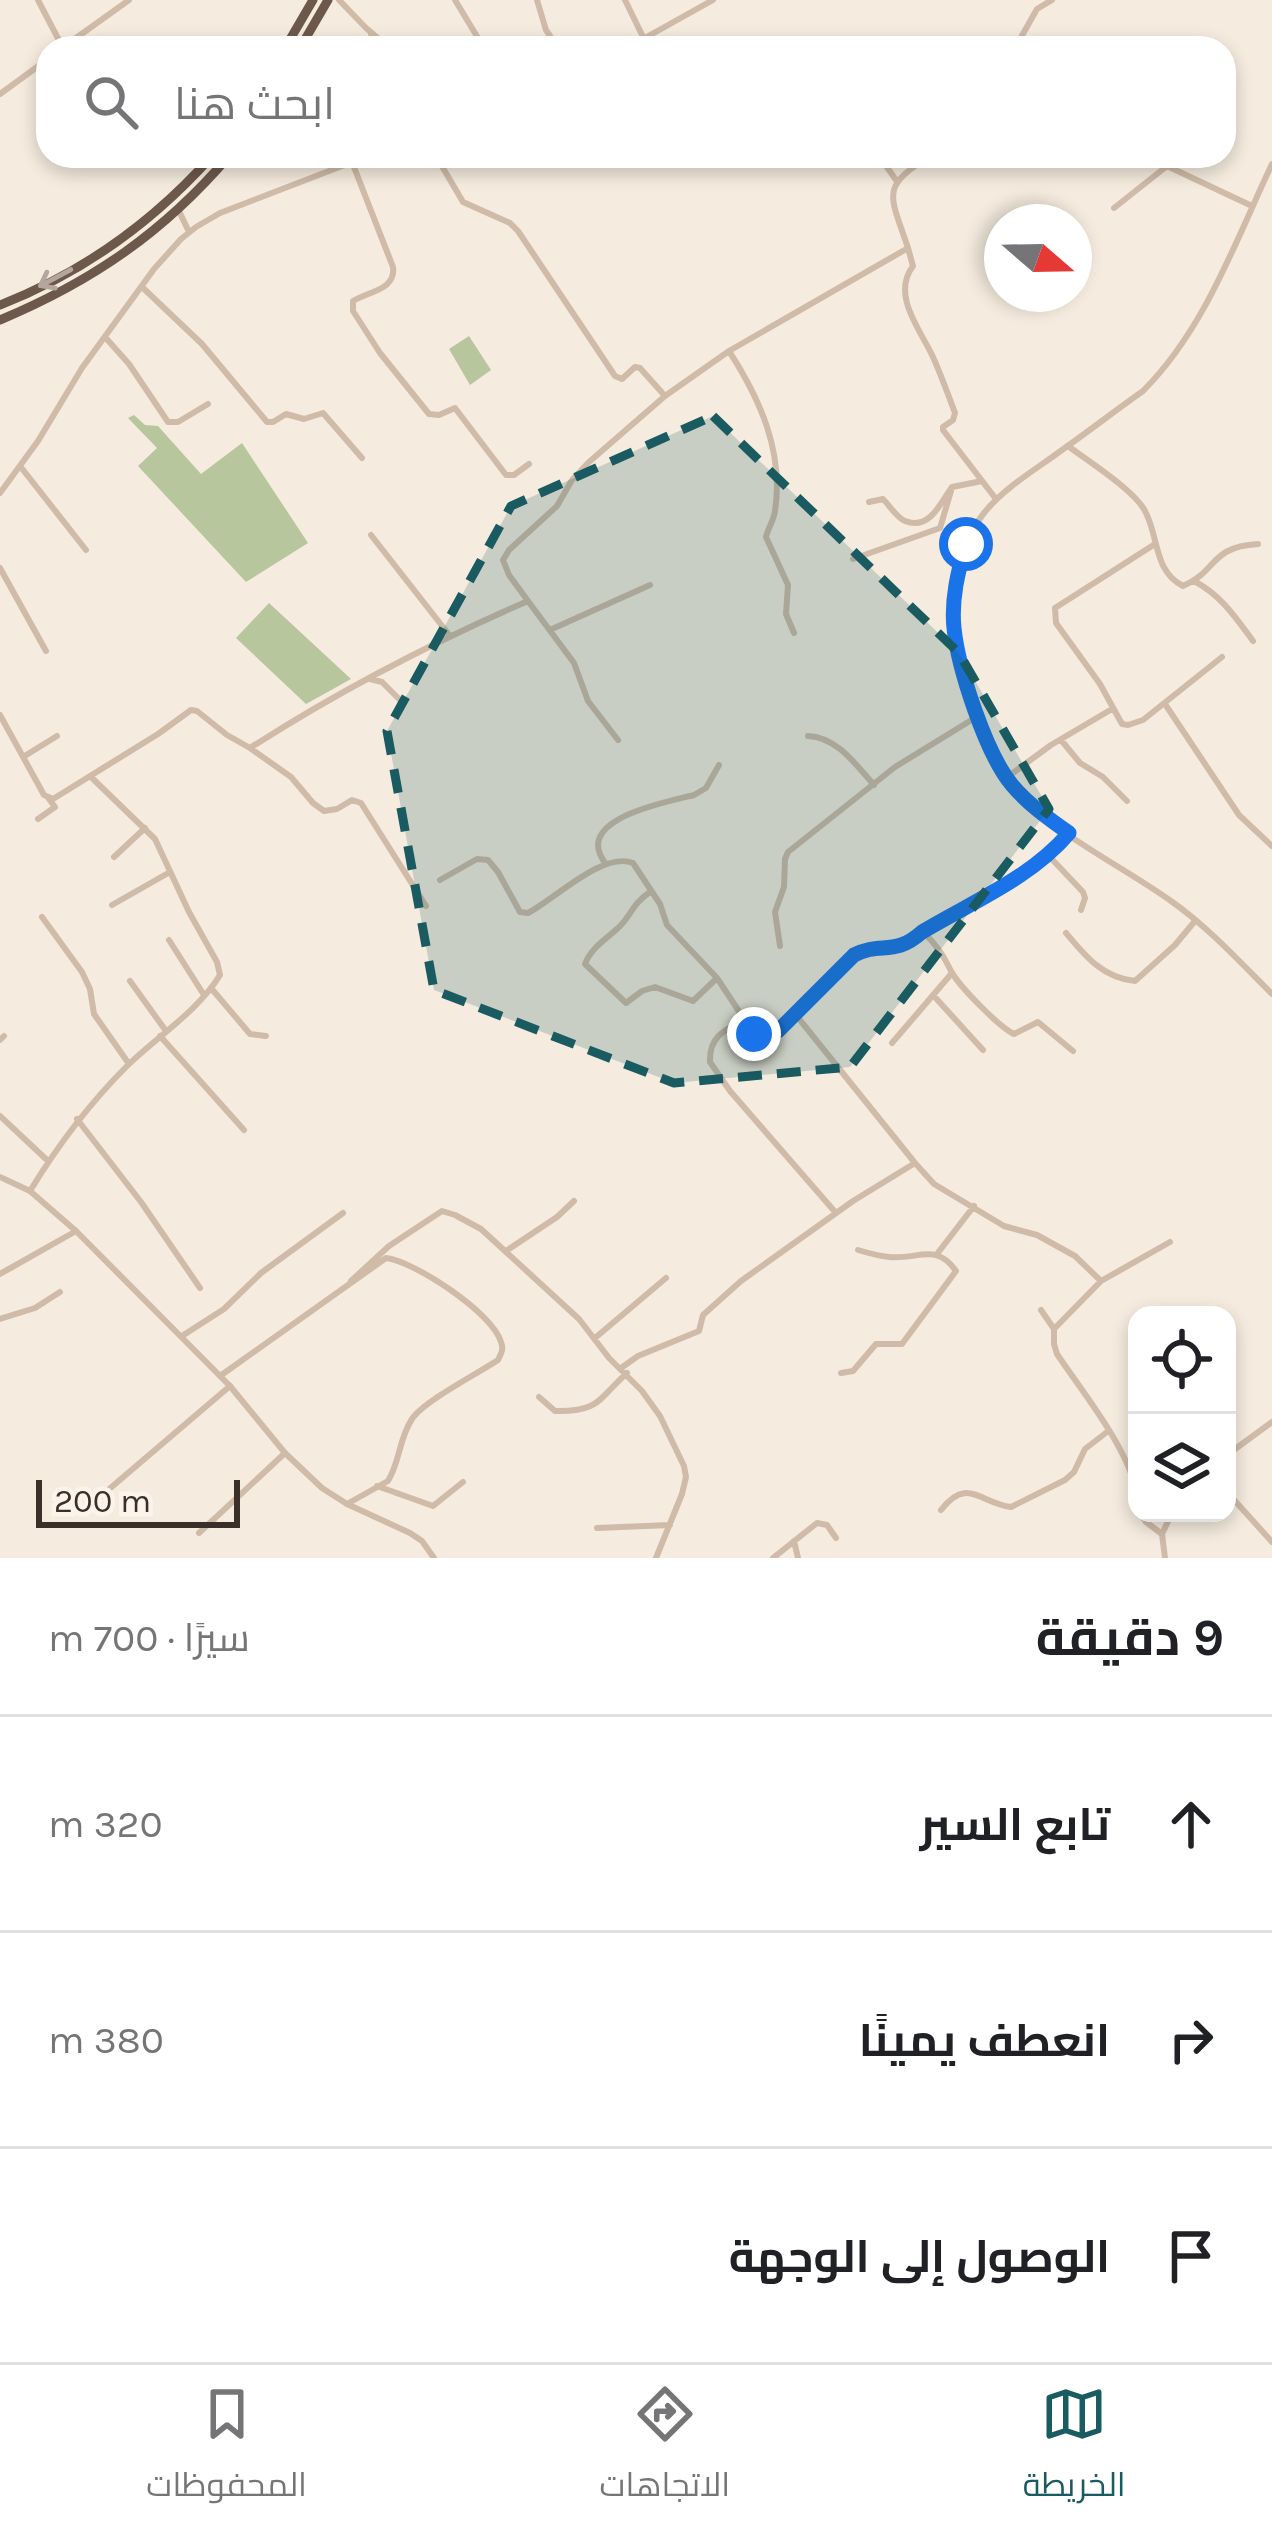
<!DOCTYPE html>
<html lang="ar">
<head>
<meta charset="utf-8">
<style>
	body { margin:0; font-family:Karla,Cairo,sans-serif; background:#f2f2f2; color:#202124; direction:rtl }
	.controls { position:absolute; right:36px; bottom:36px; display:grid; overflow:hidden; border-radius:24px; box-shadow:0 6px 18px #0003 }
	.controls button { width:108px; height:108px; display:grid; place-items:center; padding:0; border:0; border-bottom:3px solid #e0e0e0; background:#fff; color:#202124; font:60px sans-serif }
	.compass { position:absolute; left:984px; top:204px; width:108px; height:108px; border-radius:50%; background:#fff; box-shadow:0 6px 18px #0003; rotate:110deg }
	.scale { position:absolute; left:36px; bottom:30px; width:204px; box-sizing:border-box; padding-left:12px; border:6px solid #3b2f29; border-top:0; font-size:33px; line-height:42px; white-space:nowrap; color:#3b2f29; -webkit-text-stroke:9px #fcf4eb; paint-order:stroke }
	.stop { position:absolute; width:36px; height:36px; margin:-27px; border:9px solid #1a73e8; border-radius:50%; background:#fff }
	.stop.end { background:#1a73e8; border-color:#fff; box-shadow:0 3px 12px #0008 }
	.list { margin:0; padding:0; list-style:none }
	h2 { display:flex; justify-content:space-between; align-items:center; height:156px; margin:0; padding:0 48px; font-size:51px }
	h2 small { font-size:39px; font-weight:400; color:#757577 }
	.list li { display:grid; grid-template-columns:78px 1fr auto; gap:36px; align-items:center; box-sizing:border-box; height:216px; padding:0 48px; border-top:3px solid #e0e0e0 }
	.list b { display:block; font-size:45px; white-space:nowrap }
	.list em { font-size:39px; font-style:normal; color:#757577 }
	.icon { flex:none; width:66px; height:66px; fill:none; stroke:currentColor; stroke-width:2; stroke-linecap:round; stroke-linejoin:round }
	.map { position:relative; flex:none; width:1272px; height:1558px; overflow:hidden; direction:ltr }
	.search { position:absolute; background:#fff; box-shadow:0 6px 18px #0003; left:36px; right:36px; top:36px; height:132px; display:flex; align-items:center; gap:30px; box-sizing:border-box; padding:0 42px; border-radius:36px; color:#757577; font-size:45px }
	.sheet { height:804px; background:#fff }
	nav { display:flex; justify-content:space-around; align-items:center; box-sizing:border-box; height:168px; border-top:3px solid #e0e0e0; background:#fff; font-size:33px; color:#757577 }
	nav a { display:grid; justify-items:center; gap:6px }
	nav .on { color:#1a5a61 }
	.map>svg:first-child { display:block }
	.green { fill:#b7c69c }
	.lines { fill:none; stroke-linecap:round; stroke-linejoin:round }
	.minor { stroke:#cfbba8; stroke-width:6 }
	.tertiary { stroke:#cfbba8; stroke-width:6 }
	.trunk { stroke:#6d584c; stroke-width:9 }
	.oneway { stroke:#b4a69c }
	.route { stroke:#1a73e8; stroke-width:15 }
	.marked { fill:#1a5a61; fill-opacity:0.2; stroke:#1a5a61; stroke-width:9; stroke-dasharray:24 15; stroke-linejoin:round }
</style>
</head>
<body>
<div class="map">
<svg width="1272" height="1558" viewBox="0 0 1272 1558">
	<rect width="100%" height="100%" fill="#f5ebde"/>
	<path class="green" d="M469,336L491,370L470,385L449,349Z
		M134,415L145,425L158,426L201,474L242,443L308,543L246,582L138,466L157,448L128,418Z
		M269,603L351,679L306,704L236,638Z"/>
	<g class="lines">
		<path class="minor" d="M38,0L63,48
			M339,0L366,28L390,48
			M455,0L484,48
			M537,0L546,30L558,48
			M625,0L644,39
			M371,34L378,48
			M62,48L129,0
			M627,48L713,0
			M1015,48L1037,9L1052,0
			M0,94L48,59
			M436,156L463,202L510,223L518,231L615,376L622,379L635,367L640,368L665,396
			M879,156L896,180
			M1154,156L1167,166L1252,206
			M352,162L393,267C396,290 369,291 353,301V311L380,353L429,414L439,415L455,408L506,475H514L529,464
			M1114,208L1167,166
			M179,211L189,232
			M908,248L913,266C891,295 920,329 933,357C941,375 948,394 955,413L953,420L943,427V430L996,499
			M142,287L202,344L267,422H273L286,414L304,419L323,413L362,458
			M105,337L129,364L168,422H178L208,404
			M729,351C760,399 784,452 775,511C774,520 768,528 766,537L788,585L786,614L794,633
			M1068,446C1088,461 1137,492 1146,513C1159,539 1154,571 1183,586C1218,571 1209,547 1258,544
			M20,466L86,550
			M0,493L38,441L82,368L154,269L181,239L196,227L220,213L368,156
			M869,502L883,499C889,505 897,518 905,521C930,531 941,502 952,487L982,481
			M371,535L450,636
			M1155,544L1055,608L1056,623L1100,684L1122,724L1128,725L1143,720L1222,657
			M853,559L940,528L951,491
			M0,568L46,651
			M1194,581C1221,595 1236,618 1253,641
			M528,601L574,663L588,701L618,740
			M552,629L650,585
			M370,679L382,682L401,701
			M1165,704L1239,815L1272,846
			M0,715L44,795L53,799L158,734L191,710L197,711L227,735L250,748C339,691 431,643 528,601L509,575L503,560L509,550L557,506L572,480L589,462L665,396L729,351L908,248C891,196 878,187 931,156
			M808,736C837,737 856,765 874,785
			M1061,740L1080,763L1103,777L1127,801
			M250,748L291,777L313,803L324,811L337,809L352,800L361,803L426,906
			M23,757L57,736
			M1006,778L1051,745L1112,709
			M38,819L55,807L49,799
			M1048,855L1083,892L1085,898L1081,910
			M114,857L145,828
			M606,864C570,819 667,802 694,795L706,788L719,765
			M440,880L477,859L488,860L498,872L520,912L528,913C555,899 603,851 633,863L660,904L667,925L717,978L754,1034C772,1041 783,1027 796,1015
			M650,892C631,905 632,915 618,928C605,940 591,948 585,964L626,1003L642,991L655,987L693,1001L717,978
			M112,905L170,872
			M42,917L82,972L90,989L94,1014L129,1064
			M923,932C937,945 943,955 951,971C959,986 999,1027 1014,1034L1038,1022L1073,1051
			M1066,933C1085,956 1103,978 1135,981L1175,945L1195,921
			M169,940L204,995
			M780,946L775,912L784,887L785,859L788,852L895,767L978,716
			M130,981L166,1031
			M211,988L250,1034L266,1036
			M933,995L983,1050
			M743,1021C723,1030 709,1038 710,1062L730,1091L836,1213
			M160,1036L244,1130
			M0,1040L4,1036
			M892,1043L952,973
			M0,1116L48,1161
			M77,1119L141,1202L200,1288
			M915,1163L934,1184L1004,1226L1037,1235L1075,1256L1101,1281
			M30,1191C58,1145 89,1104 127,1066C158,1036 198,1011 220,975L217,962L189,912L155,839L91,777
			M506,1251L557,1217L574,1201
			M937,1254L974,1206
			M0,1274L76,1231
			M351,1281L389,1246L442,1211L455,1215L481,1229L579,1319L609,1358L642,1391L660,1416L684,1466L686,1477L682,1494L656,1558
			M1041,1310L1054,1329
			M0,1319L35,1308L60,1292
			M182,1336L224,1309L261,1273L343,1213
			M595,1338L666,1278
			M621,1368L638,1356L699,1331L703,1315L741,1281L853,1201L915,1163L796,1015L804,1003L854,955C882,941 892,959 923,932C972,902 1031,878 1069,833
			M841,1373L853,1371L876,1344H902L956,1271C936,1242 918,1260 889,1257C878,1256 868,1253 858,1250
			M220,1376L386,1258C414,1261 493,1313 501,1342C504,1350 501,1353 498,1360C477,1374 424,1401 412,1419C399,1438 400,1462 388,1481L347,1504
			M539,1397L555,1411C600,1412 598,1399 627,1373
			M377,1486L433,1506L463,1482
			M1227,1492L1272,1542
			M1137,1495C1130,1450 1083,1393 1057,1354L1054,1344V1329L1101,1281L1170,1242
			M94,1502L230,1386
			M941,1510C967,1476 980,1503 1011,1507L1065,1480L1074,1472L1085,1449L1107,1432
			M1140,1513L1146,1522L1162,1534
			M597,1528L670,1525
			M199,1533L285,1453
			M794,1541L798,1558
			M773,1558L817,1523L827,1525L836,1538"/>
		<path class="tertiary" d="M1272,164C1235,242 1205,329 1143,391C1116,410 1089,431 1062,450C1035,470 1005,487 984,513C935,574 956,658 981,724C990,746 998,770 1014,789C1057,836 1119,864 1171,901C1208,927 1240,962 1272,994
			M0,1177L30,1191L76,1231L230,1386L285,1453L322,1488L347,1504L410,1533L422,1541L434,1558
			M1227,1455L1272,1422
			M1165,1558L1162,1534L1172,1513"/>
		<path class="trunk" d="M285,48L313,0
			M300,48L328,0
			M0,305C82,273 154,221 212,156
			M0,320C93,281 164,232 229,156"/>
	</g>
	<defs><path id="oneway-shaft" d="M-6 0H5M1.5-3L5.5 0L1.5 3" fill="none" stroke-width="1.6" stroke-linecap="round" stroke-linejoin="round" transform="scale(3)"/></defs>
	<use class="oneway" href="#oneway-shaft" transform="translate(55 278) rotate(152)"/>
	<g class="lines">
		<path class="route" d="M754,1034C765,1038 770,1037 779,1030L854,955C881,941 894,957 922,932C972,902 1031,878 1069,833C1049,819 1028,804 1012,785C986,754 958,668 954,628C951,600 958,571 966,544"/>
	</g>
	<path class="marked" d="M713,416L959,653L1049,809L850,1067L674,1083L434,990L387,731L511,506Z"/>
</svg>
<div class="controls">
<button><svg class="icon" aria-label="locate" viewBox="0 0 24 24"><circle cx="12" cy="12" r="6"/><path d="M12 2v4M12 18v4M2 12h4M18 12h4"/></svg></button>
<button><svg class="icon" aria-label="layers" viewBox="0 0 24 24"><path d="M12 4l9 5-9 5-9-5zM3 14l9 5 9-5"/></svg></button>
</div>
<svg class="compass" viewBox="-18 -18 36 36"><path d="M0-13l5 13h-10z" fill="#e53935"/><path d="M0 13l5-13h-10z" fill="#757577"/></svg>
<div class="scale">200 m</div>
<div class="stop" style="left:966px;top:544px"></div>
<div class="stop end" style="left:754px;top:1034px"></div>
<div class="search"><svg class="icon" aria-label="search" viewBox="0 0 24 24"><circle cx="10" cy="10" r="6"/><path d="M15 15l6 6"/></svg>ابحث هنا</div>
</div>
<section class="sheet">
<h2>9 دقيقة<small>سيرًا · 700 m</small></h2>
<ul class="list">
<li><svg class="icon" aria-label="ahead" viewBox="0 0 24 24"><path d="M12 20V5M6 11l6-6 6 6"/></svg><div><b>تابع السير</b></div><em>320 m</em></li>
<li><svg class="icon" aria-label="right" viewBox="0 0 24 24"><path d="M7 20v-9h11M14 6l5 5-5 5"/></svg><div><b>انعطف يمينًا</b></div><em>380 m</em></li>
<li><svg class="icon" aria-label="arrive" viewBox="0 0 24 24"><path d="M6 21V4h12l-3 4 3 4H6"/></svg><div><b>الوصول إلى الوجهة</b></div></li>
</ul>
</section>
<nav>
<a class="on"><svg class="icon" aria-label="map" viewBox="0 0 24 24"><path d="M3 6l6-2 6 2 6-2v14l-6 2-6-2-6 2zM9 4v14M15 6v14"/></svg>الخريطة</a>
<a><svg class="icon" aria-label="directions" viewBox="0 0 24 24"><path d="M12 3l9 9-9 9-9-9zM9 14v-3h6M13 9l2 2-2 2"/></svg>الاتجاهات</a>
<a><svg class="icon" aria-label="saved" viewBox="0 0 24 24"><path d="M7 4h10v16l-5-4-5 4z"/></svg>المحفوظات</a>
</nav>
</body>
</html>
